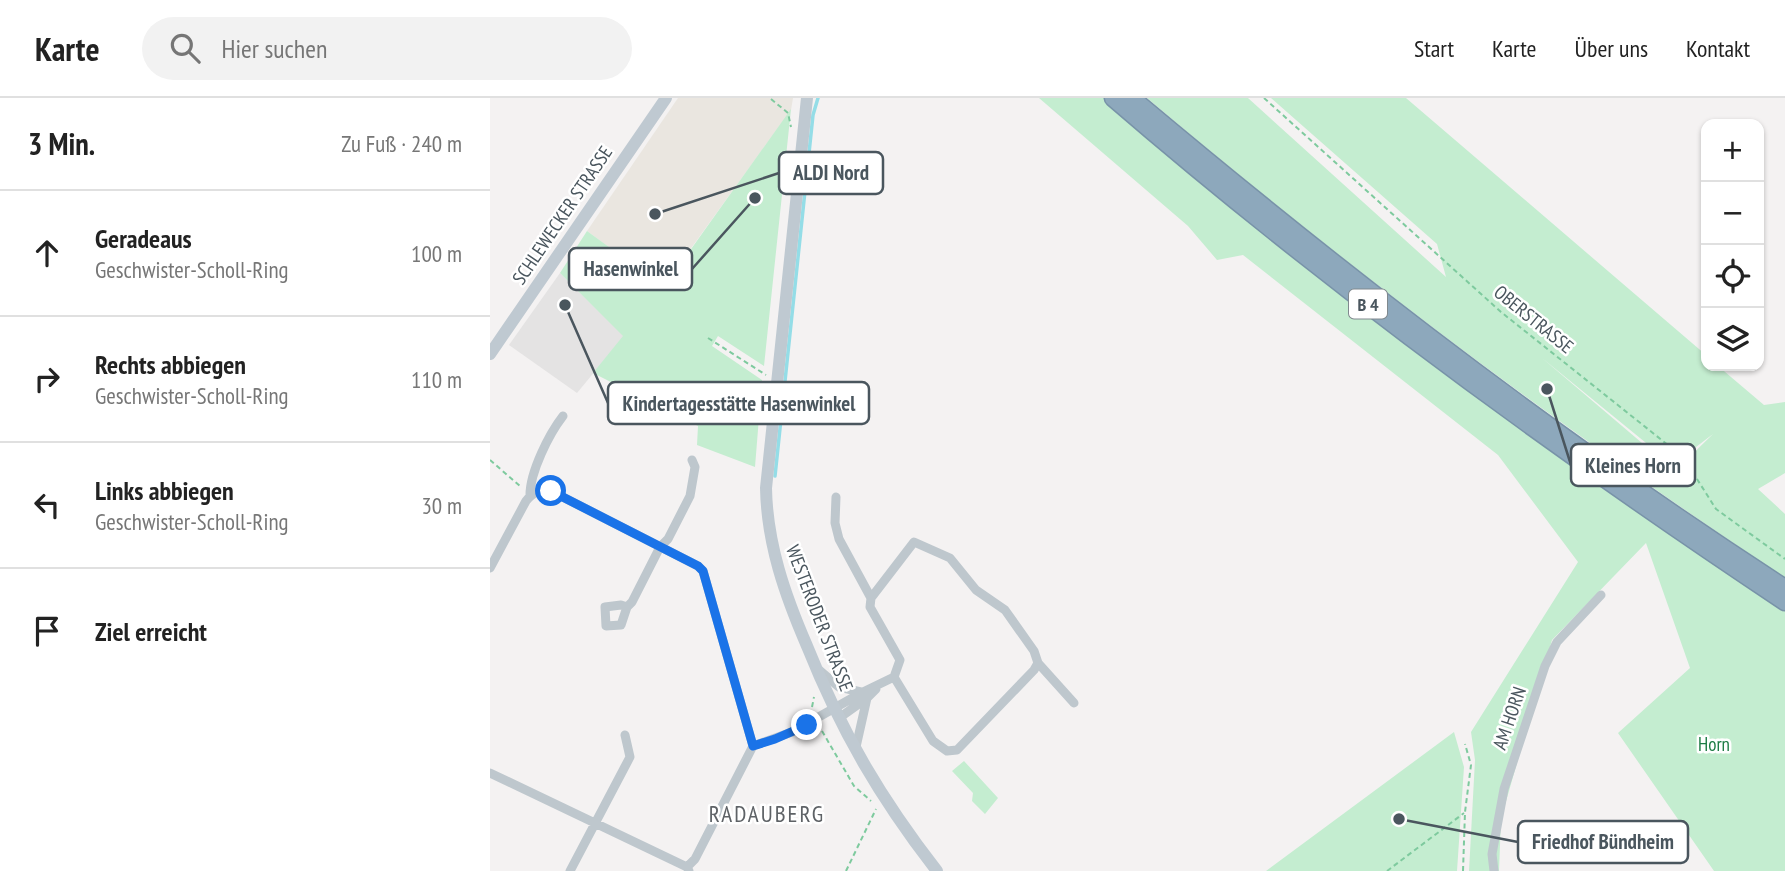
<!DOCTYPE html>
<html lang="de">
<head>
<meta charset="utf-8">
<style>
	body { margin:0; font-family:"PT Sans Narrow",sans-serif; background:#f2f2f2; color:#222 }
	.controls { position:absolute; right:21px; top:21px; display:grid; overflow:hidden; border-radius:14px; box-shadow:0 2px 5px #0004 }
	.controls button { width:63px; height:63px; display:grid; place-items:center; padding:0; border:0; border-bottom:2px solid #e0e0e0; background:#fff; color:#222; font:35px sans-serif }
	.stop { position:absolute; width:21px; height:21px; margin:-16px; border:5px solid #1a73e8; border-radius:50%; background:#fff }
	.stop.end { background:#1a73e8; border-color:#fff; box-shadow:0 2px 7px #0008 }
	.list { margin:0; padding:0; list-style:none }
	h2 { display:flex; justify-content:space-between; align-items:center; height:91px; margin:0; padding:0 28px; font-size:30px }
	h2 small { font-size:23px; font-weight:400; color:#767676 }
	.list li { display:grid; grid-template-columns:46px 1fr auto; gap:21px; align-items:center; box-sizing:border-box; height:126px; padding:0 28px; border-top:2px solid #e0e0e0 }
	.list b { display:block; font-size:26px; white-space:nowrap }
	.list p { margin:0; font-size:23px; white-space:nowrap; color:#767676 }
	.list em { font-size:23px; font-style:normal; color:#767676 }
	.icon { flex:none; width:38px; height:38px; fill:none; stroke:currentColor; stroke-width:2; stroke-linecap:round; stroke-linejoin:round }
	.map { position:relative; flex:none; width:1295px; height:773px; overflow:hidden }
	header { display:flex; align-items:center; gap:42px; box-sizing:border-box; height:98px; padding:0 35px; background:#fff; border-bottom:2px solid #e0e0e0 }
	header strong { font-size:33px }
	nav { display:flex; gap:38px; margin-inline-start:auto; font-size:24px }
	.search { width:490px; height:63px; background:#f2f2f2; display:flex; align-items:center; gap:18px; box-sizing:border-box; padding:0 24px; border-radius:38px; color:#767676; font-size:26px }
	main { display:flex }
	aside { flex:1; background:#fff }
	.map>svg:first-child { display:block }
	.commercial { fill:#eae6e0 }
	.education { fill:#e4e3e3 }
	.green { fill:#c4edd0; fill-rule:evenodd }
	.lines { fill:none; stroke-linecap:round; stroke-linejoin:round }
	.stream { stroke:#94dde7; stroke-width:3.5 }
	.highway-casing { stroke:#7893a8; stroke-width:19 }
	.path { stroke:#7eca9e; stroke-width:2; stroke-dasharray:5 3.5; stroke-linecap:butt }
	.street { stroke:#bec7cd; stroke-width:9 }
	.secondary { stroke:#bfc9d1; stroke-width:12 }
	.highway { stroke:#8da8bc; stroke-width:16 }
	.route { stroke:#1a73e8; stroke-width:9 }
	.labels { text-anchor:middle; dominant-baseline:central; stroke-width:5; stroke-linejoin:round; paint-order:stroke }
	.shield { fill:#fff; stroke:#80898e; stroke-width:2 }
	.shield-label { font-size:18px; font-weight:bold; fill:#4a565e }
	.street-label { font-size:19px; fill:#4a565e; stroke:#fff }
	.park-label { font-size:19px; fill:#1e7c45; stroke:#fff }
	.quarter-label { font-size:23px; letter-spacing:2px; fill:#5e6266; stroke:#fff }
	.leader { fill:none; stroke:#4a565e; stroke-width:2.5 }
	.callout-dot { fill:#4a565e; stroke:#fff; stroke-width:2.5 }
	.callout { fill:#fff; stroke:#4a565e; stroke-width:2.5 }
	.callout-label { font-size:21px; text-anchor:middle; font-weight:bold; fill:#4a565e }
</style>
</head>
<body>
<header>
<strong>Karte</strong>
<div class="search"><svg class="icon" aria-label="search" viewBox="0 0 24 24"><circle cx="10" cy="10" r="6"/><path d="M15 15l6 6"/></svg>Hier suchen</div>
<nav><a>Start</a><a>Karte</a><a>Über uns</a><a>Kontakt</a></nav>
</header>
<main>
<aside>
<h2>3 Min.<small>Zu Fuß · 240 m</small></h2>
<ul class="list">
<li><svg class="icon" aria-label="ahead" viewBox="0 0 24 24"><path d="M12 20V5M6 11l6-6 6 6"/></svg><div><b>Geradeaus</b><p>Geschwister-Scholl-Ring</p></div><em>100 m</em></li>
<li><svg class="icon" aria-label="right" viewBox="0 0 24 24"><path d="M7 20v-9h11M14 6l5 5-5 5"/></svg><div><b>Rechts abbiegen</b><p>Geschwister-Scholl-Ring</p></div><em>110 m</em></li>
<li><svg class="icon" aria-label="left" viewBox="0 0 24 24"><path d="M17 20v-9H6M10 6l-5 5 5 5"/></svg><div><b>Links abbiegen</b><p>Geschwister-Scholl-Ring</p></div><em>30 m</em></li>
<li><svg class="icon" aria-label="arrive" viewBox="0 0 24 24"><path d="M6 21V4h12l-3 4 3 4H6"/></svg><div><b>Ziel erreicht</b></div></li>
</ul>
</aside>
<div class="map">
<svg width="1295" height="773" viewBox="0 0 1295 773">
	<rect width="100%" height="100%" fill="#f4f2f2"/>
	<path class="commercial" d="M188,0H303L301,12L173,189L97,133Z"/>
	<path class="education" d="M70,175L134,238L87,295L19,247Z"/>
	<path class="green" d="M549,0H615C828,188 1058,356 1295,512V773H1224L1128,635L1200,570L1156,445L1062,542L1011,721L1009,773H979L985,662L981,634L1088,464L1008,357L753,157L727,162L698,128Z
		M657,0H758L956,179L947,146L781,0H916L1216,257V268H1228L1274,307L1295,304V375L1268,391L1295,416V480C1074,332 860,173 657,0ZM1052,260L1172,358L1193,359L1223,336L1185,373Z
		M301,11L274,268L228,238L222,248L272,282L265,369L207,347L208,328L103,275L133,238L70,175L97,133L174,189Z
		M964,634L974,669L967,773H776Z
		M474,663L508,700L495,716L482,703L483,695L462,673Z"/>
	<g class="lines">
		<path class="stream" d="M285,378L323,17L328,0"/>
		<g class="highway-casing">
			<path id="highway" d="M623,0C835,183 1062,349 1295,504
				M642,0C850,175 1066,342 1295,490"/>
		</g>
		<path class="path" d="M774,0L1011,214L1193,359L1226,411L1295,461
			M281,1L298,15L301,29
			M218,240L276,277
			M0,362L31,389
			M322,609L324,599
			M332,633L364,688L381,703
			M356,773L386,711
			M897,773L974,715
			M973,773L975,714L981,667L975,646"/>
		<path class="street" d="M40,397C40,374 59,336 73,318
			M346,399L345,425L349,441L381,500
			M0,470L36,403C43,394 50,392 61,393L208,468L213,473L263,648L205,761L197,769L199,773
			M137,509L131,507L115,509L116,528L131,527L137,509L142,504L170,449L178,441L200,398L205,369L202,362
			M548,565L584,605
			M329,572L349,589L371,594
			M349,620L377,600
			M263,648L302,634L373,594L404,579L410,562L380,509L381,500L424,444L460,460L486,492L515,512L544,553L548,565L544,572L467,652L457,653L443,643L404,579
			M366,649L377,600L386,591
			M0,675L197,769
			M80,773L140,659L135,637
			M1004,773L1002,756L1014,691L1055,568L1067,544L1111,497"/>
		<path class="secondary" d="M317,0L276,390C277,446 295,497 317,548C351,633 391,701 447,773
			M0,256L176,0"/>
		<use href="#highway" class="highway"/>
	</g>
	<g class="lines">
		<path class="route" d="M61,393L208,468L213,473L263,648L285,641L317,627"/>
	</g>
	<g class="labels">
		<rect class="shield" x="859" y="191.5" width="38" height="29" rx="5"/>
		<g class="shield-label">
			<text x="878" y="206">B 4</text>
		</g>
		<g class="street-label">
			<text transform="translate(72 117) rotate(-56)">SCHLEWECKER STRASSE</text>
			<text transform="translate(1044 221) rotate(39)">OBERSTRASSE</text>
			<text transform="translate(330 520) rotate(69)">WESTERODER STRASSE</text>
			<text transform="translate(1019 620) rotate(-71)">AM HORN</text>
		</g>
		<g class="park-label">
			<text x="1224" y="646">Horn</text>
		</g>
		<g class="quarter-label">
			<text x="277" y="715">RADAUBERG</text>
		</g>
	</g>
	<path class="leader" d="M165 116L289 75M265 100L202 171M75 207L118 305M1057 291L1081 367M909 721L1028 744"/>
	<g class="callout-dot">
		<circle cx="165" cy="116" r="7"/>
		<circle cx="265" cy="100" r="7"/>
		<circle cx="75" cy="207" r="7"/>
		<circle cx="1057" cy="291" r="7"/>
		<circle cx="909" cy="721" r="7"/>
	</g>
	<g class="callout">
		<rect x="289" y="54" width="104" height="42" rx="7"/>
		<rect x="79" y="150" width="123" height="42" rx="7"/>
		<rect x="118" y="284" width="261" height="42" rx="7"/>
		<rect x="1081" y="346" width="124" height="42" rx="7"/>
		<rect x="1028" y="723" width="170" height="42" rx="7"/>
	</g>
	<g class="callout-label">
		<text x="341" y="82">ALDI Nord</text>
		<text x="141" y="178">Hasenwinkel</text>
		<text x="249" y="313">Kindertagesstätte Hasenwinkel</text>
		<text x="1143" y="375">Kleines Horn</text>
		<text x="1113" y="751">Friedhof Bündheim</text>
	</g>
</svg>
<div class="controls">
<button>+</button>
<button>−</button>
<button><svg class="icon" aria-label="locate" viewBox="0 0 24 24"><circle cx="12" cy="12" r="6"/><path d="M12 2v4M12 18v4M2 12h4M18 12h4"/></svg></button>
<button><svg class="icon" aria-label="layers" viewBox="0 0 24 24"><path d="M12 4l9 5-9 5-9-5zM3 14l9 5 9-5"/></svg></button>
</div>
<div class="stop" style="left:61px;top:393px"></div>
<div class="stop end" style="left:317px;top:627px"></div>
</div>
</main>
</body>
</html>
